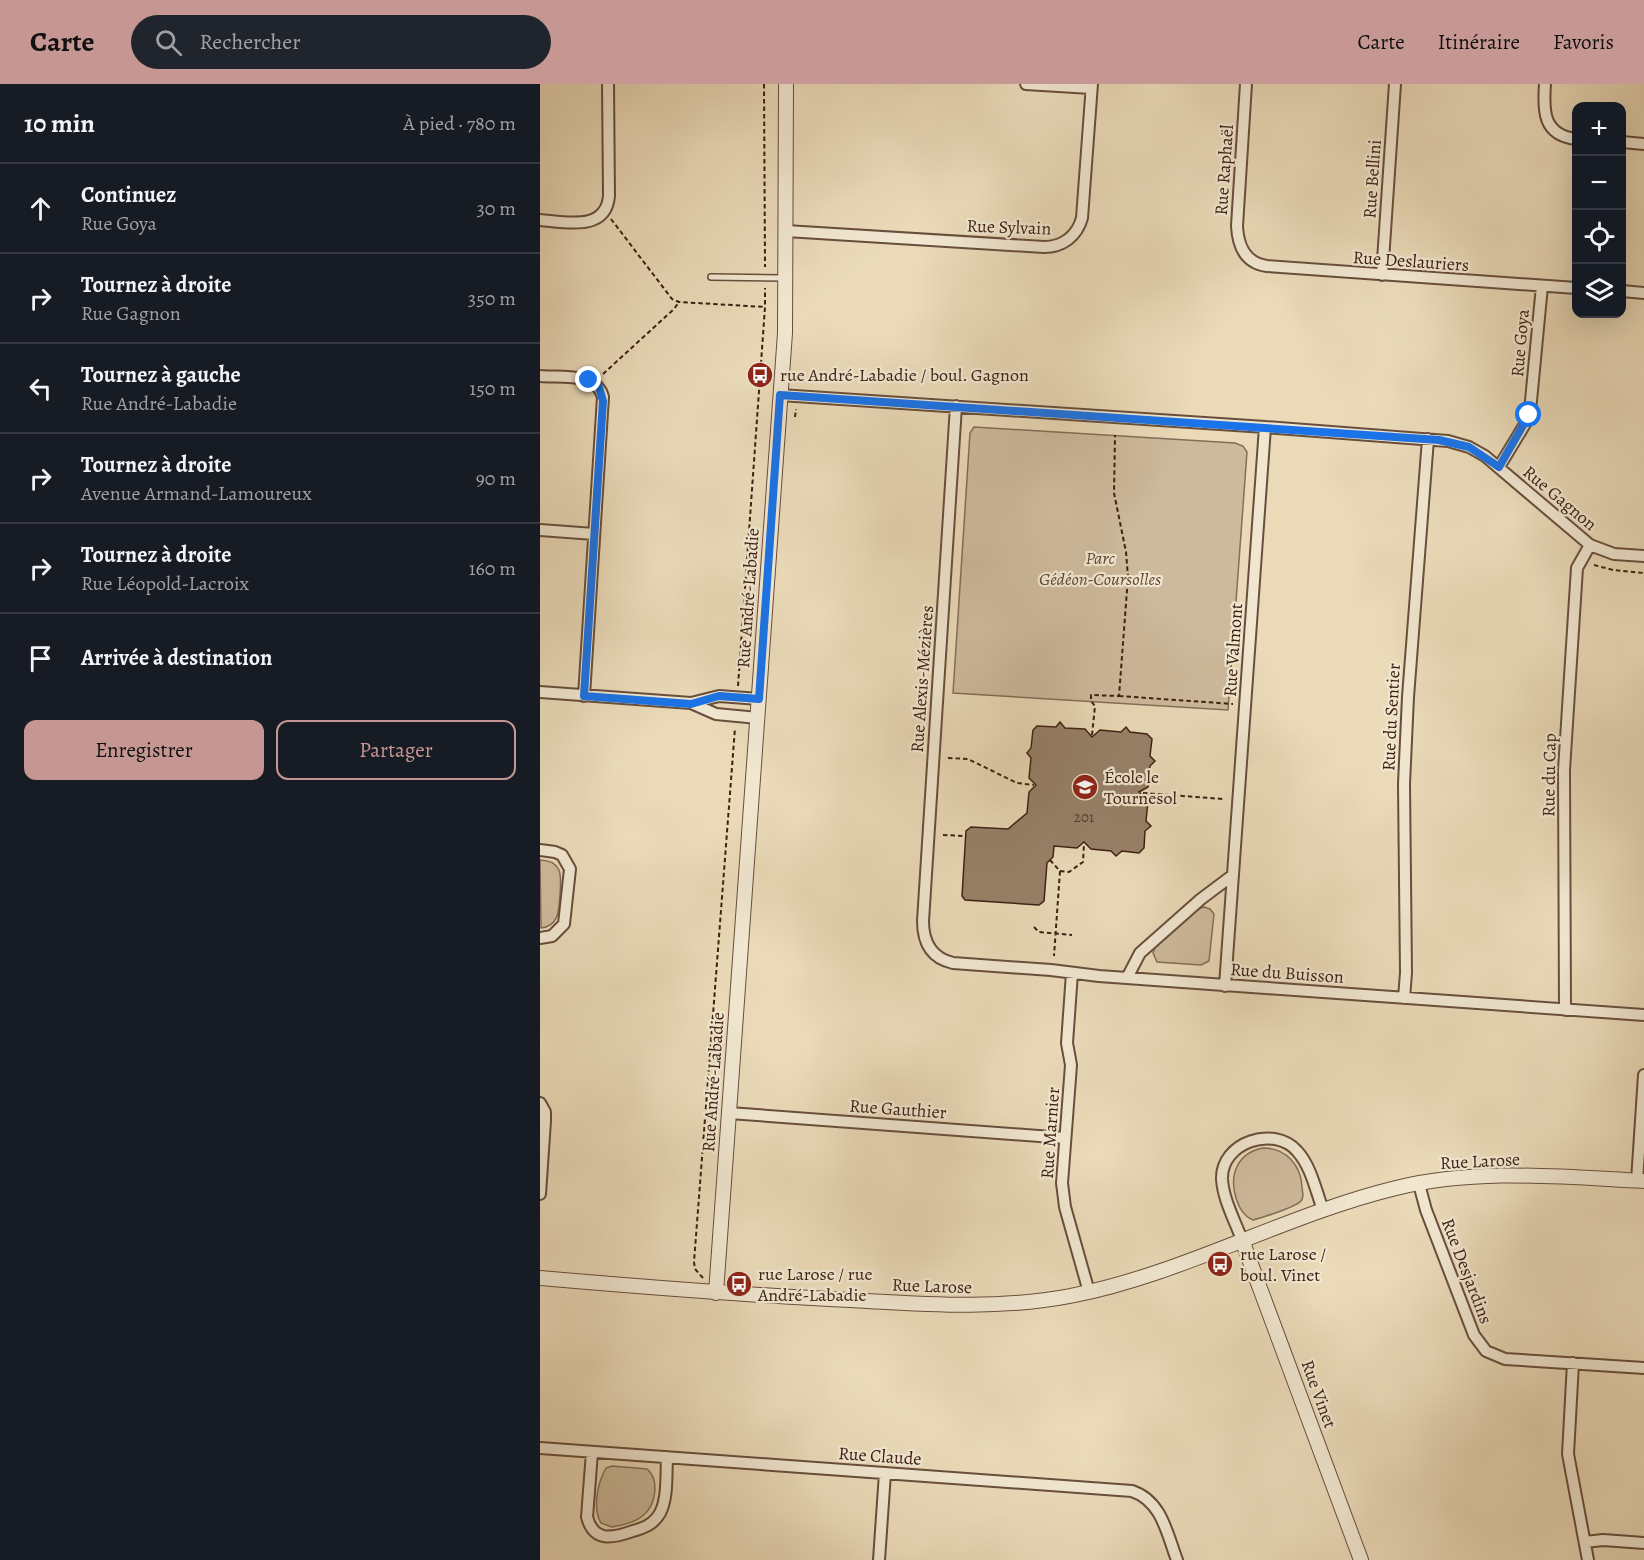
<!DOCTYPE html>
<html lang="fr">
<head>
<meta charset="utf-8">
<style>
	body { margin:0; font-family:Alegreya,serif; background:#20242c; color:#f1f3f6 }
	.controls { position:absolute; right:18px; top:18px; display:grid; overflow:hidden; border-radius:12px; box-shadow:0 6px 24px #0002 }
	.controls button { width:54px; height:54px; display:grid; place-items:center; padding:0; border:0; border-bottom:2px solid #363941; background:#171b24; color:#f1f3f6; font:30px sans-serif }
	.stop { position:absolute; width:18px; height:18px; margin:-14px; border:4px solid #1a73e8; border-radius:50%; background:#fff }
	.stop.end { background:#1a73e8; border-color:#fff; box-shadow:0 2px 6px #0008 }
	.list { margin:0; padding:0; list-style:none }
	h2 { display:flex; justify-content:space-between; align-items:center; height:78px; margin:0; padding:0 24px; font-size:26px }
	h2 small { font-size:20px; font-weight:400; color:#9ea1a6 }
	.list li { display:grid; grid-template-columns:39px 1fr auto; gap:18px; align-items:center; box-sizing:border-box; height:90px; padding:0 24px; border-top:2px solid #363941 }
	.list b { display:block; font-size:22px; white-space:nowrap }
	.list p { margin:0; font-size:20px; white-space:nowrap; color:#9ea1a6 }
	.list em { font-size:20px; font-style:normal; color:#9ea1a6 }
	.actions { display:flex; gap:12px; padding:18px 24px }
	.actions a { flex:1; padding:14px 0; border:2px solid #c59692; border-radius:12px; text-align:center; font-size:21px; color:#c59692 }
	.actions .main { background:#c59692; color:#111 }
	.icon { flex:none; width:33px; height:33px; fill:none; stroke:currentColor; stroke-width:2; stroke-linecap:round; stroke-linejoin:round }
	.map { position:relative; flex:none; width:1104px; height:1476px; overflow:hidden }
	header { display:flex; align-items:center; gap:36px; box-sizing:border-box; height:84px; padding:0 30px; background:#c59692; color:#111 }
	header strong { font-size:28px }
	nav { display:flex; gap:33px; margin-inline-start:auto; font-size:21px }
	.search { width:420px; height:54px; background:#20242c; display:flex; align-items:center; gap:15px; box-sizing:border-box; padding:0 21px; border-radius:33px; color:#9ea1a6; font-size:22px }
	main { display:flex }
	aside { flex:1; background:#171b24 }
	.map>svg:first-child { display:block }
	.green { fill:#cdba9c; stroke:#856d58; stroke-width:1.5 }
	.building { fill:#978169; stroke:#3d2013; stroke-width:1.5 }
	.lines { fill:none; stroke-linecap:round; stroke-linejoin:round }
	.service-casing { stroke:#684e3c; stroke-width:8 }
	.minor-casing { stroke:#684e3c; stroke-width:14 }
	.tertiary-casing { stroke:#684e3c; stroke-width:16 }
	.path { stroke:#3d2013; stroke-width:2; stroke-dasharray:4.5 3; stroke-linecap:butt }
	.service { stroke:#f1e7d1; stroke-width:5 }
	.minor { stroke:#f1e7d1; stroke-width:10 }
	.tertiary { stroke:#f1e7d1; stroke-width:14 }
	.route { stroke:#1a73e8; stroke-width:8 }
	.labels { text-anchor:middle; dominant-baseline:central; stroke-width:4.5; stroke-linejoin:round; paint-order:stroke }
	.number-label { font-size:15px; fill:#543828 }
	.street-label { font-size:18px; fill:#3d2013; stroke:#f1e7d1 }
	.poi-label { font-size:18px; fill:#3d2013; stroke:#f1e7d1; text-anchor:start }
	.park-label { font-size:18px; font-style:italic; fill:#614635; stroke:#f1e7d1 }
</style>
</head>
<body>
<header>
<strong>Carte</strong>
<div class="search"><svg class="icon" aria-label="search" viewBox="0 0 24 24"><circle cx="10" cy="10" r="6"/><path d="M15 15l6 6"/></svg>Rechercher</div>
<nav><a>Carte</a><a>Itinéraire</a><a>Favoris</a></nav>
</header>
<main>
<aside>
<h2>10 min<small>À pied · 780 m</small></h2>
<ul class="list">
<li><svg class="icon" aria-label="ahead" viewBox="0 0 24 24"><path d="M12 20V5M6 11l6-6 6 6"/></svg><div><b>Continuez</b><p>Rue Goya</p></div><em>30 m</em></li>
<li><svg class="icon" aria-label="right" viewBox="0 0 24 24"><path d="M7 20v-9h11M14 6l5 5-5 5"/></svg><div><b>Tournez à droite</b><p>Rue Gagnon</p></div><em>350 m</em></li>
<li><svg class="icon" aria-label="left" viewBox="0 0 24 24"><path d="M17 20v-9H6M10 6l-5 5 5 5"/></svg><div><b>Tournez à gauche</b><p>Rue André-Labadie</p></div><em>150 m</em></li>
<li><svg class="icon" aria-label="right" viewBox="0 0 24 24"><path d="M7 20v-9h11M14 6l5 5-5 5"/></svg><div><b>Tournez à droite</b><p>Avenue Armand-Lamoureux</p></div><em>90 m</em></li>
<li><svg class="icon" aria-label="right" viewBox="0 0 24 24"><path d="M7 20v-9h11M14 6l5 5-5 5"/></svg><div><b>Tournez à droite</b><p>Rue Léopold-Lacroix</p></div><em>160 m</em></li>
<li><svg class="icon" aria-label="arrive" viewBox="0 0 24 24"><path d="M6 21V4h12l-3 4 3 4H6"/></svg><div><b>Arrivée à destination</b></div></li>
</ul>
<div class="actions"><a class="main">Enregistrer</a><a>Partager</a></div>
</aside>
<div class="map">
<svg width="1104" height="1476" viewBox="0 0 1104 1476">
	<rect width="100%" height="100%" fill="#eadab8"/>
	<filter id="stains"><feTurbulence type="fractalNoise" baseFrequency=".00333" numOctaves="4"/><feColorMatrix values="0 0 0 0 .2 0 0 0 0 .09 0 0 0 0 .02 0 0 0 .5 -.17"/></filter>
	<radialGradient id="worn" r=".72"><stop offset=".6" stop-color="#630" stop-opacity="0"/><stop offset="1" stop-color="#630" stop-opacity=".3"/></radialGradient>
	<path class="green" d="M434,343L695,359L703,362L707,368L688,626L413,609L430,349Z
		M0,776C24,777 21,793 20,811C19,826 19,842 1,844Z
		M664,823L670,825L674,830L669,877L661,881L617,878L613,869L616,861L658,825Z
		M723,1064C746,1064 761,1081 762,1103C762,1108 765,1112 761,1117C756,1123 721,1134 713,1136C703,1132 699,1123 696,1114C689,1091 697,1069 723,1064Z
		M72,1382L107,1385C114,1391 115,1398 115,1406C113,1432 96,1439 72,1443L61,1439C52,1424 58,1398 66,1384Z"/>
	<path class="building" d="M520,638L525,644L545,645L552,653L560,646L581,648L586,643L590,648L607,650L612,655L610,672L615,677L610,682L608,703L599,708L608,717L606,737L611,742L605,747L604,764L599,769L582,767L576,772L571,767L551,765L544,758L537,764L514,762L513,773L507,779L504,817L499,821L425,816L422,812L426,747L431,743L468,745L487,729L489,708L496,701L489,694L491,674L487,669L491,664L493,646L497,642L516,643Z"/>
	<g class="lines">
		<g class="service-casing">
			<path id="service" d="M171,193L244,194"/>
		</g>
		<g class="minor-casing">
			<path id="minor" d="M486,0L551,4
				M706,0L697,142C698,162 705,179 727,182L1036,204
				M1005,0C1003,27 1003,51 1036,55
				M1082,58L1104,60
				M0,136C25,138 66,148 69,112L68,0
				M246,147L504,163C523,163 537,152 542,134L552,0
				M842,191L855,0
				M1082,207L1104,209
				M0,292C21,294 57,288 63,313L44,612
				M240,311L725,343L908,357L929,363L945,372L1050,461L1074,470L1104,472
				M416,322L383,837C383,858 391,874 413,879L511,886L559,892L1104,931
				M959,383L985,340L990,327L1002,202
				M0,446L54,450
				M0,608L151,619L176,630L218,634
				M151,619L179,612L219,615
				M0,766L15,768L22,771L30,785L24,840L12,852L0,854
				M532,889L527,959L531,981L522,1099L525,1123L549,1208
				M587,894L600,869L661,815L693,791
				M685,902L725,343
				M864,914L866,889L864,700L868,613L888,355
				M1025,926L1024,686L1037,484L1050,461
				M0,1019L5,1028V1037L0,1110
				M189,1029L525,1054
				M1097,1097L1104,991
				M879,1100L886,1126L934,1251L946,1267L965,1275L1104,1284
				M702,1156C695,1137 683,1115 682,1095C681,1058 734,1041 757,1067C771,1082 776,1107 783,1126
				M1033,1279L1028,1370L1048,1476
				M0,1364L592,1407C622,1417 627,1450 637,1476
				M52,1368L47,1433C54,1459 73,1454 93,1447C104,1444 114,1440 120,1429C128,1414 126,1390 127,1373
				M1045,1458L1063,1456L1104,1459
				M339,1476L345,1389"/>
		</g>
		<g class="tertiary-casing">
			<path id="tertiary" d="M702,1156L821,1476
				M0,1194C103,1203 206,1211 310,1216C384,1220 457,1226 530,1212C643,1190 745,1131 856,1104C937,1084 1022,1093 1104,1097
				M176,1209L245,249L246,0"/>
		</g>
		<path class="path" d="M224,0L225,183
			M71,135L132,215L139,218L225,223
			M63,290L134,225L139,218
			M255,333L256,325
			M1054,481L1073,486L1104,489
			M198,602L225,223V204
			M579,612L693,620
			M552,651L555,622L551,617V611L579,612L588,493L586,468L574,409L575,351
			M408,674L428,675L477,699L494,701
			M603,709L683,715
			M403,751L425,752
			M510,776L520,787L514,872
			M520,787L529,788L543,778L544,760
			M494,843L499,848L532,851
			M163,1194L155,1185L154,1178L195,644"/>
		<use href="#service" class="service"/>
		<use href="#minor" class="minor"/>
		<use href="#tertiary" class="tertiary"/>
	</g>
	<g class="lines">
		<path class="route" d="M49,296L59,303L63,317L44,612L151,620L179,612L219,615L240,311L899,356L929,363L959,383L989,331"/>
	</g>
	<defs>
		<g id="bus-disc" transform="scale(1.35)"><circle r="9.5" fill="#8f2418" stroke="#f1e7d1"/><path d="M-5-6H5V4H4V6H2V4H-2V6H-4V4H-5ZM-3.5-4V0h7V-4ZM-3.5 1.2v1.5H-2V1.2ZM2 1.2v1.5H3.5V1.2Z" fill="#fff"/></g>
		<g id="school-disc" transform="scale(1.35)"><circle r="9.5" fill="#8f2418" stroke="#f1e7d1"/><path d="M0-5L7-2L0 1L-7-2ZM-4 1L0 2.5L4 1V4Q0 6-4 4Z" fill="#fff"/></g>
	</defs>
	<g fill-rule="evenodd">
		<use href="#bus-disc" x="220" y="291"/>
		<use href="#school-disc" x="545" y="703"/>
		<use href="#bus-disc" x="680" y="1180"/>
		<use href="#bus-disc" x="199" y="1200"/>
	</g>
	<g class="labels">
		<g class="number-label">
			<text x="544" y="733">201</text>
		</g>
		<g class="street-label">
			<text transform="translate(684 86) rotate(-86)">Rue Raphaël</text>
			<text transform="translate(832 95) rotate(-86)">Rue Bellini</text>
			<text transform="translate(469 143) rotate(2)">Rue Sylvain</text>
			<text transform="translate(871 177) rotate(4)">Rue Deslauriers</text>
			<text transform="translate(980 259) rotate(-85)">Rue Goya</text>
			<text transform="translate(1020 414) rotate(40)">Rue Gagnon</text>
			<text transform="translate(208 514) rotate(-86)">Rue André-Labadie</text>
			<text transform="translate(693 566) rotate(-86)">Rue Valmont</text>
			<text transform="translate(382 595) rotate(-86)">Rue Alexis-Mézières</text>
			<text transform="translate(851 633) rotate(-87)">Rue du Sentier</text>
			<text transform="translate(1009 691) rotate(-89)">Rue du Cap</text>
			<text transform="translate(747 889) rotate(4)">Rue du Buisson</text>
			<text transform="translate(173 998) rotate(-86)">Rue André-Labadie</text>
			<text transform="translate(358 1025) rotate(4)">Rue Gauthier</text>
			<text transform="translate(510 1049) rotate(-86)">Rue Marnier</text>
			<text transform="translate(940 1077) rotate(-3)">Rue Larose</text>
			<text transform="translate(927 1187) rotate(69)">Rue Desjardins</text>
			<text transform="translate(392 1202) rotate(2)">Rue Larose</text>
			<text transform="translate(779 1310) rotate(70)">Rue Vinet</text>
			<text transform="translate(340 1372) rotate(4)">Rue Claude</text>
		</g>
		<g class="poi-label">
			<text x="240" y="291">rue André-Labadie / boul. Gagnon</text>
			<text x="564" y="693">École le<tspan x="564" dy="21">Tournesol</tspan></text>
			<text x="700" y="1170">rue Larose /<tspan x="700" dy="21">boul. Vinet</tspan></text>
			<text x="218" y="1190">rue Larose / rue<tspan x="218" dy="21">André-Labadie</tspan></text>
		</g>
		<g class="park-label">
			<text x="560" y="474">Parc<tspan x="560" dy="21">Gédéon-Coursolles</tspan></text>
		</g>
	</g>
	<rect width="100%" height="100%" filter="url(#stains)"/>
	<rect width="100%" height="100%" fill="url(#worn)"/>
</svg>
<div class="controls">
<button>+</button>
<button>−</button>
<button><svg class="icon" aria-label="locate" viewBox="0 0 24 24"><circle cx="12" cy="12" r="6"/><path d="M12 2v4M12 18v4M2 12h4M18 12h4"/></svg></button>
<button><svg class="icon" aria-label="layers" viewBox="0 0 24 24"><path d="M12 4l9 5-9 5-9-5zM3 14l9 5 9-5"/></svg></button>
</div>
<div class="stop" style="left:989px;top:331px"></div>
<div class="stop end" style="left:49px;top:296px"></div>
</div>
</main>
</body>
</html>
